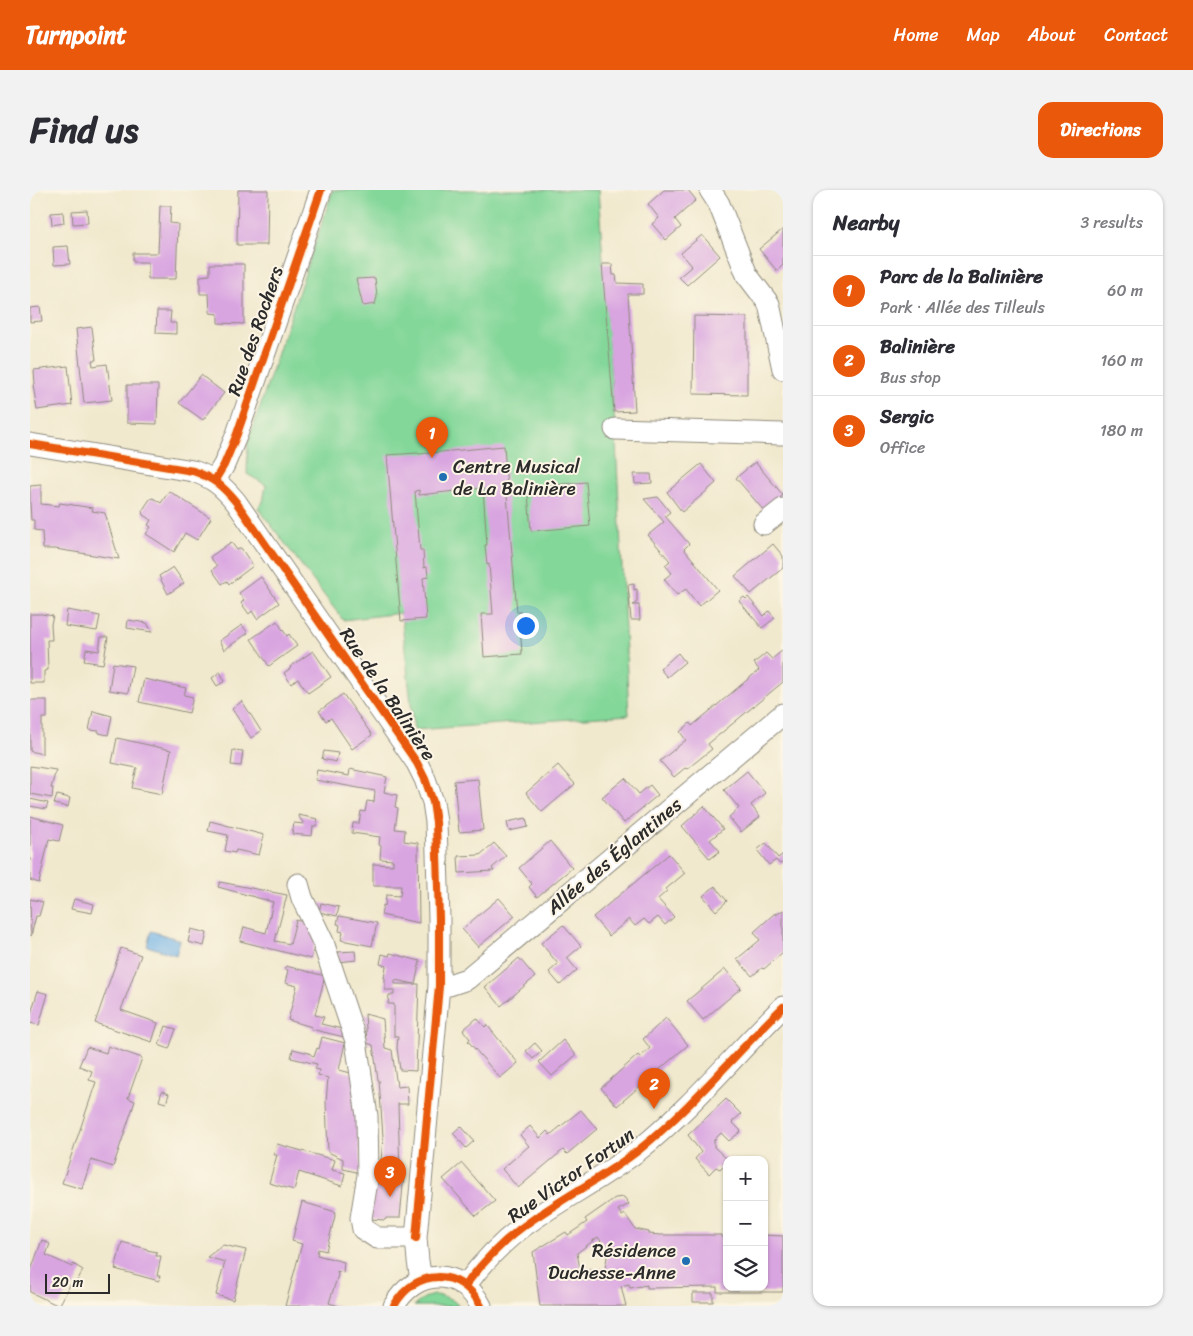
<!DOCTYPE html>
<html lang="en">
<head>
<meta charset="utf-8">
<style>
	body { margin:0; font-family:Sriracha,sans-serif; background:#f2f2f3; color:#2b2b33 }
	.controls { position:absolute; right:15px; bottom:15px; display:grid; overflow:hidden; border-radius:10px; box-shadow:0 1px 4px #0004 }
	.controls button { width:45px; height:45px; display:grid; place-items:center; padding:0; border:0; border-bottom:1px solid #e1e1e2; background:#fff; color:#2b2b33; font:25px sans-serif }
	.scale { position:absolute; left:15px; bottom:12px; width:65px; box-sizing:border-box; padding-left:5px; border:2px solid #2b2b2b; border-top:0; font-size:14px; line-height:18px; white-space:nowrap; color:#2b2b2b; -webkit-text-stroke:4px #fcf5e5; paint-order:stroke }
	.you { position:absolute; left:495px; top:435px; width:18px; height:18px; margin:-12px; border:4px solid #fff; border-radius:50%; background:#1a73e8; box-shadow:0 0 0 8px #1a73e833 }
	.badge { display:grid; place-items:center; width:32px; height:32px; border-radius:50%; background:#ea580c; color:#fff; font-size:16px; font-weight:700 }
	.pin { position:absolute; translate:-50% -41px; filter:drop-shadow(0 1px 2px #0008) }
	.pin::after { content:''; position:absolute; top:26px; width:18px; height:15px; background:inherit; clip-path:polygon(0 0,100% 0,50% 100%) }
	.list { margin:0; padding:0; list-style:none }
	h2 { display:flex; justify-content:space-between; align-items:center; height:65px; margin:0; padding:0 20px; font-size:21px }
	h2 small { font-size:16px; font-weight:400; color:#7c7c81 }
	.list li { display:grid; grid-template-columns:32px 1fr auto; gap:15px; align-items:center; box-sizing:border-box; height:70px; padding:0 20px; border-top:1px solid #e1e1e2 }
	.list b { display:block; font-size:19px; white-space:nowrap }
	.list p { margin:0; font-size:16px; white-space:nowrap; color:#7c7c81 }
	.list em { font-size:16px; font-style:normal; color:#7c7c81 }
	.icon { flex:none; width:28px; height:28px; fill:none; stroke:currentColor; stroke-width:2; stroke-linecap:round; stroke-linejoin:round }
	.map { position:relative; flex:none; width:753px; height:1116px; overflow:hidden; border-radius:15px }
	header { display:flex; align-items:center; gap:30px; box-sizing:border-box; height:70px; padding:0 25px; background:#ea580c; color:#fff }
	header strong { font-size:24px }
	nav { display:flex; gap:28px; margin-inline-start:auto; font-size:18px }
	.intro { display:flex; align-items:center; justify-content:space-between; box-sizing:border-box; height:120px; padding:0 30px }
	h1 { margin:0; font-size:35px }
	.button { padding:12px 22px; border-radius:15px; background:#ea580c; color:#fff; font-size:18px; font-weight:700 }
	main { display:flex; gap:30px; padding:0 30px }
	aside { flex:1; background:#fff; border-radius:15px; box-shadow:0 1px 4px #0004 }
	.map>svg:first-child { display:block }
	.green { fill:#83d799; stroke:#578162 }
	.water { fill:#72b4e7; stroke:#4e7089 }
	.building { fill:#d9a5e1; fill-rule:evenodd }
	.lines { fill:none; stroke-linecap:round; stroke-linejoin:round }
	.minor-casing { stroke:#8e8a7c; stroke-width:23 }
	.minor { stroke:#fff; stroke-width:21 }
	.cycleway-casing { stroke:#fcf5e5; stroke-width:11 }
	.cycleway { stroke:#e8590c; stroke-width:8 }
	.poi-dot { fill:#1f6fb2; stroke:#fcf5e5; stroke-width:2 }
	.labels { text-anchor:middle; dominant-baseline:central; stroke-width:4; stroke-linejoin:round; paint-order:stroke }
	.street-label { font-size:19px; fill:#2b2b2b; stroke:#fcf5e5 }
	.poi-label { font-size:19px; fill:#2b2b2b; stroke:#fcf5e5; text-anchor:start }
</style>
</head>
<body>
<header>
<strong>Turnpoint</strong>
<nav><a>Home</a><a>Map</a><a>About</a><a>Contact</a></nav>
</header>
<div class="intro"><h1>Find us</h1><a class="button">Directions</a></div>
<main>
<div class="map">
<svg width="753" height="1116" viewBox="0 0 753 1116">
	<rect width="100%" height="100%" fill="#fcf5e5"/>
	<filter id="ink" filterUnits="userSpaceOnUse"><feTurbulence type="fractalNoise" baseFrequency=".02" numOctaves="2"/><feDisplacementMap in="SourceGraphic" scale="10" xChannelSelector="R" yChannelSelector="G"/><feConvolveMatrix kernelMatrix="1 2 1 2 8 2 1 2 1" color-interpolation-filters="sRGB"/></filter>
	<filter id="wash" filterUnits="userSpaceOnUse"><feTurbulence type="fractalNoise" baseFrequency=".0096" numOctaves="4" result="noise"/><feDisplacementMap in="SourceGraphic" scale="20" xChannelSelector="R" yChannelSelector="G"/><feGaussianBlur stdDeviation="1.12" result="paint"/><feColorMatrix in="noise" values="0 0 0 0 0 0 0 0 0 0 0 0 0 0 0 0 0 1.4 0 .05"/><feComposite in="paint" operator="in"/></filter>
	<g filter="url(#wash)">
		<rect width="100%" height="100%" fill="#f1e9ce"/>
		<path class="green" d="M303,0H568L586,252L599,525L384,540L371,423L313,430L228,318L233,312L236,295L217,284L218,252Z
			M403,1105C413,1105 422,1108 429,1116H384L394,1108Z"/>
		<path class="water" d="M121,741L150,750L146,765L117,756Z"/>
		<g id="blocks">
			<path class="building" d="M208,0H238L237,55H207Z
				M634,0H658L666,10L645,29L651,37L636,50L622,34L629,28L618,14Z
				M130,16H141L140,33L148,34L146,89H118V72H103V63H128Z
				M57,20L58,33L43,34L42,21Z
				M33,22L34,33L22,35L21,23Z
				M753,39V75L747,81L729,59Z
				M672,45L690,66L657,95L649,87L662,76L651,63Z
				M38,56L40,74L24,75L23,57Z
				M180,74H214V134L188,133V124L180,123L179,104H170V86L180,85Z
				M572,74H582L583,85H586L587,93L613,94V104H598L605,221L584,222Z
				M345,88L347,107L345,114L333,116L326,89Z
				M10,117L12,131L0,132V118Z
				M127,121H141L140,133H146V144L126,143Z
				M664,126L717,127V205L663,204Z
				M62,137L66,170H62L63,176L77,174L82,210L54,213L46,139Z
				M38,176L42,215L7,220L3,195L5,194L4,180Z
				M171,185L194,203L173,230L149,213Z
				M97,195H128L127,234L97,233Z
				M474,256L477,299L556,292L560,336L501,341L498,303L477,305L487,422H491L492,434H490L492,464L454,467L451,424H463L459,374L457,375L455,355H457L453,298L389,305V300L385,301L390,360H393L394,378L397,377L398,387L393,388L396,429L371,431L357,265L388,263L389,264Z
				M725,272L753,305L735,322L706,288Z
				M671,274L686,293L652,322L637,302Z
				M604,284H621L622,293L605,294Z
				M11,295V314L29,316L30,313L63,318L62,321L75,323L89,369L25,359H13L12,341L4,340V330H1L0,313V296Z
				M139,301L181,328L167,350L155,343L144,362L116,344L121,337L118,335L121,330L113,325L112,321L120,309L123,308L131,313Z
				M628,307L640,322L635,326L659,354L654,359L688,400L669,416L656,399L647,405L634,389L642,383L635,375L640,371L618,345L634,332L614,309Z
				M201,352L207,360L211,358L223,376L199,394L197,391L192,394L182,380L187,376L180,367Z
				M743,354L753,366V378L721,404L705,386Z
				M143,377L154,393L138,404L129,386Z
				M231,387L249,413L227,429L222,421L219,424L211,413L214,410L209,403Z
				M604,394V400L607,399V412L603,415H609L610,430H601L598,395Z
				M714,407L716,409L718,407L734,426L739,421L745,428L732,438L709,411Z
				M37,420L70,426L67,441L35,436Z
				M0,424H12L23,426L21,434L22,450H17L18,480L14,481V493H0Z
				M98,430L117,433L122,442L97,438Z
				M247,431L257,446L259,444L267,456L239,476L221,449Z
				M212,435L218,443L194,460L189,451Z
				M71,447H78L73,474L54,471L56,459L69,461Z
				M753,460V492L678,554L682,559L657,579L655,578L644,587L630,571L656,550L650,542L660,533L662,536L729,480L724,473L736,463L742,469Z
				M283,461L301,487L278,503L268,489L261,494L254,483L261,478L260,477Z
				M648,463L655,472L637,487L630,479Z
				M83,473L103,476L98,503L79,500Z
				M190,482L195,491L187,496L182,488Z
				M114,489L156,498L154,505L163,507L159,523L109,512Z
				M313,504L342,545L322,559L301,528L296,531L289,521Z
				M0,510H17V528H12V564L0,561Z
				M212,511L231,541L221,548L202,519Z
				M63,521L82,526L78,545L69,543V541L59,540Z
				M87,548L141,560L132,604L102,598L107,578L82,573Z
				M203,560L213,561L211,576L201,575Z
				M294,561L308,563L306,572L292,569Z
				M528,575L545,594L512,622L496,603Z
				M0,576L26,580L21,598H23L22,608L0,604Z
				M320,579L357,587L354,602L367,605L365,617L368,618L365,639L375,640L374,651L388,653L389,733L351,725L353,715L355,716L356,705L370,706L371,696H343V674L363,675V670L350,669L351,656L349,655L350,647L322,643L323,633H329L331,621L335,622L337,611L344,612L345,601L285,590L287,580L319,586Z
				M717,581L735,603L721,615L730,627L711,642L699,627L709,618L694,600Z
				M595,588L609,604L620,595L628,605L594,633L572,607Z
				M448,589L453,640L429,642L424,591Z
				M27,605L40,608L38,617L24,614Z
				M0,609L18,613L16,619L0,616Z
				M674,616L693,639L680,650L690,661L680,669L652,636Z
				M268,625L288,629L286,636H283L282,646L262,644L264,633L274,634Z
				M0,626L33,635L29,651L19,649L9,693L0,690Z
				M496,628L498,637L479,641L477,632Z
				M180,631L234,645L229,665L206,660L205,663L195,661L198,645L178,641Z
				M520,651L542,678L507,707L499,697L502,694L489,678Z
				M464,653L476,666L462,678L464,681L429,683L428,666L450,665Z
				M736,653L748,668L753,664V672L750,674L746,670L739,675L727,660Z
				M639,664L655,683L636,699L637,701L628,709L644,727L635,735L628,727L619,734L614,729L605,736L599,729L579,746L563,727Z
				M190,692L257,705L245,751L260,754L266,730L280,734L286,749L281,769L210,751L214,737L236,743L243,712L188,697Z
				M685,696L697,711L686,721L673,706Z
				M469,708L485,726L448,757L432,739Z
				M0,709L13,712L9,726H6L1,746Z
				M44,709L64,714L62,723L41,719Z
				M291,713L309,717L307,726L289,722Z
				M753,720V762L734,779L732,778L722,786L707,769L730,750L724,742L745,723L746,725Z
				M309,726L347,733L342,756L311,750L313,742L309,741L310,735L307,734Z
				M533,735L551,756L537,768L547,780L530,795L519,782L528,774L511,753Z
				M161,739L177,743L174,756L158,752Z
				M91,758L111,765L91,820L128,833L122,852L65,833Z
				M325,761L326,770L309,772L308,762Z
				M360,763L390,771L385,794L365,790V794H389L386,881L370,880L367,858L368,846H364V814H358L359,805H364V800H355V788H354L356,776L350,774L352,764L359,766Z
				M489,768L505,787L471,816L455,797Z
				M256,776L295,786L285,825L294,827L291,834L316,840L318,848L281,839L282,837L258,830L267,796L255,793L258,780L254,779Z
				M695,779L711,798L673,830L657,811Z
				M8,801L18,804L9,835L0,833V826Z
				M335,824L353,829L355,858L362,860L367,897L377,896L378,914H368L370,985H374L370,1028H356L355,1030L340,1029L345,982L350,983L353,947L349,890H348L343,855L337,853Z
				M447,828L455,837L457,835L488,873L470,888L438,851L440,849L433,840Z
				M636,828L658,855L587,916L571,898L608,865L610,867L620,858L613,849Z
				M136,836L146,839L139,859L129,855Z
				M292,847L315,853L309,880L325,884L331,983L313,979V969L298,962L296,912L298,888L288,885L289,880L285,879L287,874L261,868L263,859L279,863L284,867L287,858L289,859Z
				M533,850L546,865L522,886L509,872Z
				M505,853L512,861L503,869L496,861Z
				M78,856L112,868L98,908L105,911L83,977L61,970L52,999L32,993L66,892L59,890L62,881L49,876L57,857L76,863Z
				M132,901L139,904L136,913L129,911Z
				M696,909L711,924L702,932L711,941L699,951L691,943L684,950V957L697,969V972L690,979L686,977L679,984L665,969L671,962L658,945Z
				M551,920L567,939L537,964L533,960L488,998L472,979L499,956L490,945L500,936L510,948L517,941L520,945Z
				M431,936L444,951L436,958L423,943Z
				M247,954L305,970L302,980L315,983L312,996L269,982L264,1000L239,993L247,965H243Z
				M432,973L465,1011L446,1026L413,989Z
				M594,1007L599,1014L588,1020L592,1026L595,1024L605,1039L619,1042V1044L630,1045H691V1047H697V1097H734V1045L753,1046V1102H687V1097L617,1098V1095L600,1098L599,1094L591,1096L596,1116H510L503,1062L536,1042L538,1045L557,1032L555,1029L585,1008ZM568,1047L578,1061L575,1079H550L547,1063Z
				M272,1012L306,1022L296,1061L288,1059L287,1065L314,1072L313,1083L307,1081L308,1085L299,1113L309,1116H255L272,1054L262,1051Z
				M12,1050L20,1054L16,1065L42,1077L43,1074L53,1080L44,1097L40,1095L29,1116L0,1102V1083Z
				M92,1052L117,1059V1060L127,1062L126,1066H131L127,1086H130L129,1091L85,1079Z
				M193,1055L216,1060L203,1110L186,1105L195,1072L177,1067Z
				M663,1103H683V1112H663Z"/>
		</g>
	</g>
	<g filter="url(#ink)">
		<use href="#blocks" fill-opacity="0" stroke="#8e8a7c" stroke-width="1"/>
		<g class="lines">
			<g class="minor-casing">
				<path id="minor" d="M680,0L689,14L717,85L739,114L753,179
					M585,239L753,244
					M0,254L163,281C183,288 192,295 206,312L387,573L395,589L403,612L406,632L409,729V796L386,1048L388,1071L391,1090
					M185,290L194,275L207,244L291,0
					M734,334L753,319
					M268,694L272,708L293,752L326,851L337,926L338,985L331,1028L333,1039L347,1048H386
					M409,796L419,795L437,789L753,524
					M435,1096C454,1070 478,1046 505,1028C540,1004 577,985 610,959C662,917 705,864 753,817
					M364,1116C385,1078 431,1077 451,1116"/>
			</g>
			<use href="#minor" class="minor"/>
			<g class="cycleway-casing">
				<path id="cycleway" d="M0,254L163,281C183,288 192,295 206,312L387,573L395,589L403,612L406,632L409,729V796L386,1048
					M185,290L194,275L207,244L291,0
					M435,1096C454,1070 478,1046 505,1028C540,1004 577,985 610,959C662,917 705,864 753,817
					M364,1116C385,1078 431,1077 451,1116"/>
			</g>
			<use href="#cycleway" class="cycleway"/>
		</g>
	</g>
	<g class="poi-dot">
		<circle cx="413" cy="287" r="5"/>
		<circle cx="656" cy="1071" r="5"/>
	</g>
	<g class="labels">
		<g class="street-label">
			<text transform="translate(225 141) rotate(-71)">Rue des Rochers</text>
			<text transform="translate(358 504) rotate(56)">Rue de la Balinière</text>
			<text transform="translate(584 666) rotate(-40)">Allée des Églantines</text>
			<text transform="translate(541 985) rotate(-35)">Rue Victor Fortun</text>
		</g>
		<g class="poi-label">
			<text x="423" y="276">Centre Musical<tspan x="423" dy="22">de La Balinière</tspan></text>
			<text x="646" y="1060" text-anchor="end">Résidence<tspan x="646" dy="22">Duchesse-Anne</tspan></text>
		</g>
	</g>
</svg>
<div class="controls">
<button>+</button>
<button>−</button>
<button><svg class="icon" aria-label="layers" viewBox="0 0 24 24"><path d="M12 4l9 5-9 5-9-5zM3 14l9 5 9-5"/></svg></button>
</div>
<div class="scale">20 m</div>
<div class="you"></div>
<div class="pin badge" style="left:402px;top:268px">1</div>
<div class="pin badge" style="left:624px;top:919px">2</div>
<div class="pin badge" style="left:360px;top:1007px">3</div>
</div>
<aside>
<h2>Nearby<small>3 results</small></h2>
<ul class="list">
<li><span class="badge">1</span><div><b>Parc de la Balinière</b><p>Park · Allée des Tilleuls</p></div><em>60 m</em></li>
<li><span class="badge">2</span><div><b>Balinière</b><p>Bus stop</p></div><em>160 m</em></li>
<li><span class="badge">3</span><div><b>Sergic</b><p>Office</p></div><em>180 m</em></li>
</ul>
</aside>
</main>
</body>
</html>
